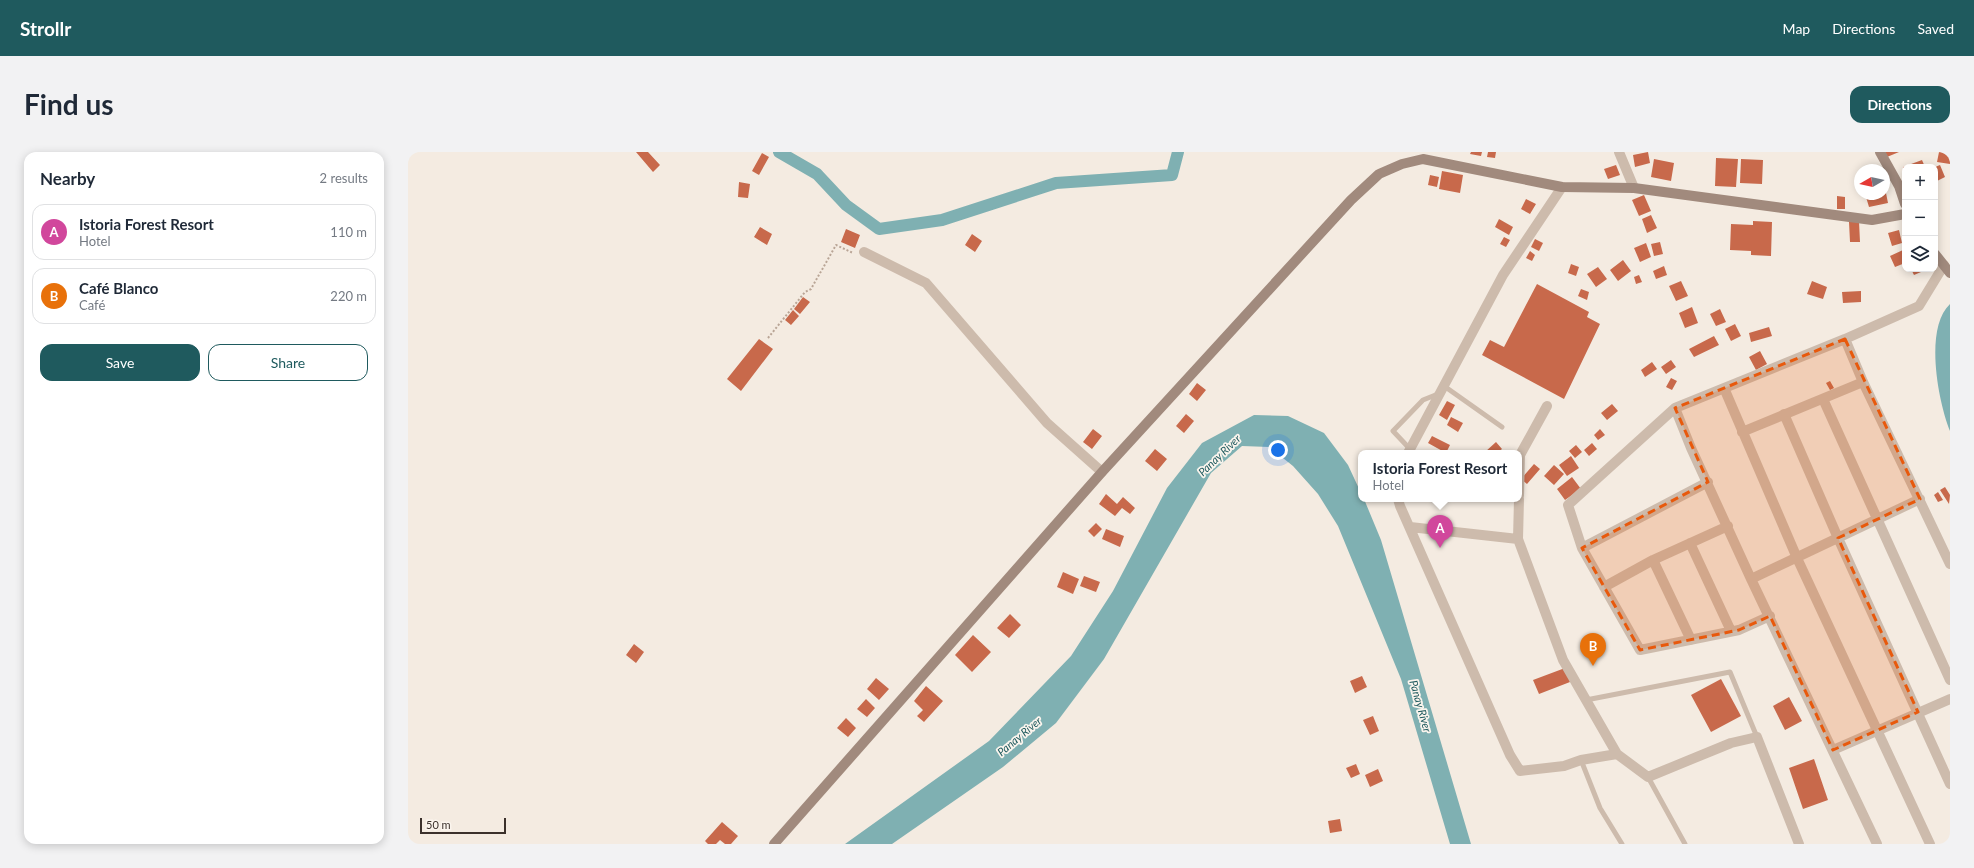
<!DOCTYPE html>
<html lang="en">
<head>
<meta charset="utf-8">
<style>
	body { margin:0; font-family:Lato,sans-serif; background:#f2f2f3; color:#1f2937 }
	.controls { position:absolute; right:12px; top:12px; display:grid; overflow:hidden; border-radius:8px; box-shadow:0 2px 10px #0003 }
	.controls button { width:36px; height:36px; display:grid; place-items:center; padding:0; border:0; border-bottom:1px solid #e0e1e3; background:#fff; color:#1f2937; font:20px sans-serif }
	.compass { position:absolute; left:1446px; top:12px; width:36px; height:36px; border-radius:50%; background:#fff; box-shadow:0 2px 10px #0003; rotate:261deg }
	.scale { position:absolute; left:12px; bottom:10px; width:86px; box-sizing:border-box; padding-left:4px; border:2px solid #3b302b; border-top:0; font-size:11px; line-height:14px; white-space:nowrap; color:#3b302b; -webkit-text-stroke:3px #fbf5ee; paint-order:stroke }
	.you { position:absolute; left:870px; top:298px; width:14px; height:14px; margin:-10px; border:3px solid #fff; border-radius:50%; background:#1a73e8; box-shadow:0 0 0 6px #1a73e833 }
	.badge { display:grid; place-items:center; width:26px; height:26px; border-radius:50%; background:#1f5a5e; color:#fff; font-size:13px; font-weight:700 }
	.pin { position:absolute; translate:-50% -33px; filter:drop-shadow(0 1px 2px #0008) }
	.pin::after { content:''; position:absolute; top:21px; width:14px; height:12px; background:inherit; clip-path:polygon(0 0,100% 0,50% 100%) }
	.popup { position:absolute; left:950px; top:298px; width:164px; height:52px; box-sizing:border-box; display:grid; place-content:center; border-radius:8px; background:#fff; filter:drop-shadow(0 1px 3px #0005); font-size:13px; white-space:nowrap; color:#747a83 }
	.popup b { font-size:15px; color:#1f2937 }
	.popup::after { content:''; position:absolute; left:50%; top:100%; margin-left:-8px; border:8px solid transparent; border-top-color:#fff }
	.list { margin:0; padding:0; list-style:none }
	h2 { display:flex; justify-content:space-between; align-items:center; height:52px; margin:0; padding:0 16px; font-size:17px }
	h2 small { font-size:13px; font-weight:400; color:#747a83 }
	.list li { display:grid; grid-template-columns:26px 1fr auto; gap:12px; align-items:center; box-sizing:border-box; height:56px; margin:0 8px 8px; padding:0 8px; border:1px solid #e0e1e3; border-radius:12px }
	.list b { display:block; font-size:15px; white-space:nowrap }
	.list p { margin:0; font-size:13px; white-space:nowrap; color:#747a83 }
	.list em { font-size:13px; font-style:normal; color:#747a83 }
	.actions { display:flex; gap:8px; padding:12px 16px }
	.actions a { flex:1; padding:9px 0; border:1px solid #1f5a5e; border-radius:12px; text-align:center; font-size:14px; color:#1f5a5e }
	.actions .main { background:#1f5a5e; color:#fff }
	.icon { flex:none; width:22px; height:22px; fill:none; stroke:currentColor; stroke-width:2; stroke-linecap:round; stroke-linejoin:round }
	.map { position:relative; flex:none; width:1542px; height:692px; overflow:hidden; border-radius:12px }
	header { display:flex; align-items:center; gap:24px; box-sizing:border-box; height:56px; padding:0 20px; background:#1f5a5e; color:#fff }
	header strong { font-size:19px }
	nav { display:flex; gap:22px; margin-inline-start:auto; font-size:14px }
	.intro { display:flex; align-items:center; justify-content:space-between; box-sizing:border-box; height:96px; padding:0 24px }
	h1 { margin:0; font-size:28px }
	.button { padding:10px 18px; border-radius:12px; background:#1f5a5e; color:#fff; font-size:14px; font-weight:700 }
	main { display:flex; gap:24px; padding:0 24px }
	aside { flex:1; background:#fff; border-radius:12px; box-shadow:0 2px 10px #0003 }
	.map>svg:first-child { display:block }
	.water { fill:#7fb0b2 }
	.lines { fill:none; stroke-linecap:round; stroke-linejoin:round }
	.canal { stroke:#7fb0b2; stroke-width:12 }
	.building { fill:#c8694b }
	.path { stroke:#b9a596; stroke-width:2; stroke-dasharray:2 2; stroke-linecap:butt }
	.lane { stroke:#cdbbac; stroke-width:5 }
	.street { stroke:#cdbbac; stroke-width:10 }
	.secondary { stroke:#a18a7d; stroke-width:10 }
	.marked { fill:#e8590c; fill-opacity:0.2; stroke:#e8590c; stroke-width:3; stroke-dasharray:8 5; stroke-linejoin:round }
	.labels { text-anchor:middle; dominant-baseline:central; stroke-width:3.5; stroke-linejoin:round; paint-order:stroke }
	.water-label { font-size:11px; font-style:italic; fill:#1f5a5e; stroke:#fbf5ee }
</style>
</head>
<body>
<header>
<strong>Strollr</strong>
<nav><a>Map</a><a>Directions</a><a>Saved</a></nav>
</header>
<div class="intro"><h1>Find us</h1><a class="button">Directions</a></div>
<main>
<aside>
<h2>Nearby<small>2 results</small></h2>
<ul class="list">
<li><span class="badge" style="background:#d1479c">A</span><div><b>Istoria Forest Resort</b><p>Hotel</p></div><em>110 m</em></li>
<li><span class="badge" style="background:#e8710a">B</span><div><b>Café Blanco</b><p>Café</p></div><em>220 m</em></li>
</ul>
<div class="actions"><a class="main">Save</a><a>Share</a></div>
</aside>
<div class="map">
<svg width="1542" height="692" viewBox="0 0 1542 692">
	<rect width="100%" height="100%" fill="#f4ebe1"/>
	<path class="water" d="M1542,152V279C1530,249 1516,176 1542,152Z
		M846,263L880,264L916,281L940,313L953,341V347H956L973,388L1063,692H1042L993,527L930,374L910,342L885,314L861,295L834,294L803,321L696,507L648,571L595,615L484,692H437L581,589L663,504L705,439L759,336L794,291Z"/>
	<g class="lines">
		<path class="canal" d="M371,0L409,22L438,53L471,77L534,68L648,31L764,23L770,0"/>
	</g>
	<path class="building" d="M228,0H240L252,13L245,20Z
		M1063,0H1074L1073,4L1062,2Z
		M1080,0H1088L1087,6L1079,5Z
		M1240,0L1242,11L1227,15L1225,3Z
		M1477,0H1491L1479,5Z
		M1531,0H1542V12L1529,10Z
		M354,1L361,5L351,23L344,19Z
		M1308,6L1330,7L1328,35L1307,34Z
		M1246,7L1266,11L1263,29L1243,25Z
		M1333,7L1355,8L1354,32L1332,31Z
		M1514,8L1517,15H1497V19L1495,15Z
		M1208,13L1212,23L1200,27L1196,17Z
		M1532,13L1537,25L1527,30V15Z
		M1034,19L1055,23L1052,41L1031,37Z
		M1022,23L1031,25L1029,35L1020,33Z
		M331,30L342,32L340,46L330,45Z
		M1477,36L1480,51L1461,55L1458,45L1465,44V42H1476Z
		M1236,43L1243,59L1231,64L1224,48Z
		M1429,44L1437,45V57H1429Z
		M1118,47L1128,52L1122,62L1113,57Z
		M1243,63L1249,76L1239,81L1234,67Z
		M1091,67L1105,75L1101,83L1087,75Z
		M1345,69L1364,70L1363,104L1343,103V99L1322,98L1323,72L1345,73Z
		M1451,69L1452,90H1442L1441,70Z
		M352,75L364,82L359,93L346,85Z
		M438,77L452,83L447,96L433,90Z
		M1491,78L1494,91L1484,94L1480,81Z
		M564,82L574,89L567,100L557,93Z
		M1096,85L1102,88L1098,95L1092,92Z
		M1127,87L1135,91L1131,99L1123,95Z
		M1252,90L1255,102L1246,104L1243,92Z
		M1238,91L1243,105L1232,110L1226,96Z
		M1495,98L1497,111L1487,115L1482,104Z
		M1122,99L1127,103L1124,109L1118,106Z
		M1215,108L1223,119L1210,129L1202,118Z
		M1163,112L1171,115L1168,124L1160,121Z
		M1256,114L1259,123L1248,127L1245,119Z
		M1190,115L1199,127L1188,135L1179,122Z
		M1503,117H1520L1506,123Z
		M1231,123L1234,130L1228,132L1226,125Z
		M1273,129L1280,144L1268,149L1261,134Z
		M1404,129L1419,135L1415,147L1399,142Z
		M1129,132L1181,160L1179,165L1192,172L1156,247L1074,203L1082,188L1096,195Z
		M1173,137L1181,140L1179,148L1170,144Z
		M1453,139V150L1435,151L1434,140Z
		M395,145L402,150L392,162L386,157Z
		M1284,155L1290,171L1277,176L1271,161Z
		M1312,157L1318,170L1308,174L1302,162Z
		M385,158L391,164L383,173L377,168Z
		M1327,172L1333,184L1323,189L1317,177Z
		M1361,175L1364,184L1343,190L1341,181Z
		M1306,184L1311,193L1286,205L1281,197Z
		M351,187L365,197L333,239L319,227Z
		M1352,199L1359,212L1348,218L1341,205Z
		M1263,208L1268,215L1258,222L1253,215Z
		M1244,210L1249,217L1237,225L1233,218Z
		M1263,226L1269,229L1264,238L1258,235Z
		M1422,229L1426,236L1422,238L1418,231Z
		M789,231L798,238L789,249L781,242Z
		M1039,249L1047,253L1039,268L1031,263Z
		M1204,252L1210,259L1199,268L1193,261Z
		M778,262L786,269L776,281L768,274Z
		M1043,265L1055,271L1050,280L1039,273Z
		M685,277L694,284L684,297L675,290Z
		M1192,277L1197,283L1190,288L1186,283Z
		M1024,284L1042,293L1038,301L1020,291Z
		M1088,290L1094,297L1089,301H1078L1077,300Z
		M1184,291L1189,297L1181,304L1176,298Z
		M1168,293L1174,300L1167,306L1161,299Z
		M747,297L759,307L749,319L737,309Z
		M1163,304L1171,316L1159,324L1151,313Z
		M1126,312L1132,317L1119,332L1113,327Z
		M1146,313L1156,322L1146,333L1136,324Z
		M1164,325L1173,337L1157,348L1149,337Z
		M1537,335L1542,343L1541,352L1532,338Z
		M1530,340L1535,348L1530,350L1526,343Z
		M698,342L709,352L715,345L727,356L722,362L714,356L707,364L691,352Z
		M688,371L694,377L686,385L680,379Z
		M698,377L716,384L712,395L694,387Z
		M655,420L671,427L665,442L649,435Z
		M676,424L692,430L688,440L672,434Z
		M602,462L613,473L601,486L589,476Z
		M565,483L583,500L564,520L547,503Z
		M226,492L236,500L228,511L218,503Z
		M1157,516L1162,530L1131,542L1125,528Z
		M954,524L959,535L947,541L942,529Z
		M468,526L481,537L471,548L459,537Z
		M1313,527L1333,564L1303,580L1283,543Z
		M518,534L535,549L516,570L509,564L515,558L506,549Z
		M1381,545L1394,569L1377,578L1365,554Z
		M458,547L467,556L459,565L449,557Z
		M965,564L971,579L962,583L955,568Z
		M438,566L448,576L440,585L429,576Z
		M1406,607L1420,648L1395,657L1381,616Z
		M948,612L952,622L943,626L938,616Z
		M970,617L975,629L962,635L957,623Z
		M932,667L934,679L922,681L920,669Z
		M314,670L330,684L323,692H317L312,688L308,692H300L297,689Z"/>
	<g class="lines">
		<path class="path" d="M360,186L397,140L403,137L428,93L445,101"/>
		<path class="lane" d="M1036,234L1094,275
			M1002,297L985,279L1015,248L1030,242
			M1178,548L1322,520L1349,585
			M1173,608L1192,656L1214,692
			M1240,625L1277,692"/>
		<path class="street" d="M1211,0L1226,36
			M456,100L518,131L639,271L694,320
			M1437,187L1455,230L1542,412
			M1316,236L1389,406L1522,692
			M1415,247L1542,528
			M1267,256L1283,296L1343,427L1469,692
			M1376,262L1430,386L1542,632
			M1334,280L1455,230
			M1000,301L1095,123L1154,35
			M1300,330L1174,396L1232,498L1331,478L1362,464
			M1111,344L1112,303L1139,254
			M990,347L992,354L1102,603L1112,619L1156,614L1173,608L1209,602
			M1111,347L1110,387L1155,508L1209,602L1240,625L1323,591L1349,585L1391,692
			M1002,375L1110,387
			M1282,391L1323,479
			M1174,396L1160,353L1267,256L1437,187L1511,154L1536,113
			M1245,408L1283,488
			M1343,427L1512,347
			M1196,435L1245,408L1320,374
			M1425,598L1542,547"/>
		<path class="secondary" d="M1472,0L1491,34L1497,52
			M1527,102L1542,121
			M366,692L694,320L943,48L971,22L994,12L1015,7L1154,35L1226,36L1464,68L1497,62"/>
	</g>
	<path class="marked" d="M1437,187L1512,347L1430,386L1510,560L1425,598L1362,464L1331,478L1232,498L1174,396L1300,330L1267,256Z"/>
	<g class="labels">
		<g class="water-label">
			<text transform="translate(811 303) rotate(-44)">Panay River</text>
			<text transform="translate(1013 554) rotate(74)">Panay River</text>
			<text transform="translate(611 584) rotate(-40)">Panay River</text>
		</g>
	</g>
</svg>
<div class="controls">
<button>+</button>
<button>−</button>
<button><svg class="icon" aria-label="layers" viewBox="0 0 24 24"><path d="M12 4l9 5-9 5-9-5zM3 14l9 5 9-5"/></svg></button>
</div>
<svg class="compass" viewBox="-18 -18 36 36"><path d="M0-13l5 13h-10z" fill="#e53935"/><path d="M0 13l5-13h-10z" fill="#747a83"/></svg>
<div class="scale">50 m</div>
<div class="you"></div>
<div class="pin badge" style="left:1032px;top:396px;background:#d1479c">A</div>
<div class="popup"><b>Istoria Forest Resort</b>Hotel</div>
<div class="pin badge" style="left:1185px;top:514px;background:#e8710a">B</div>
</div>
</main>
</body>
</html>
